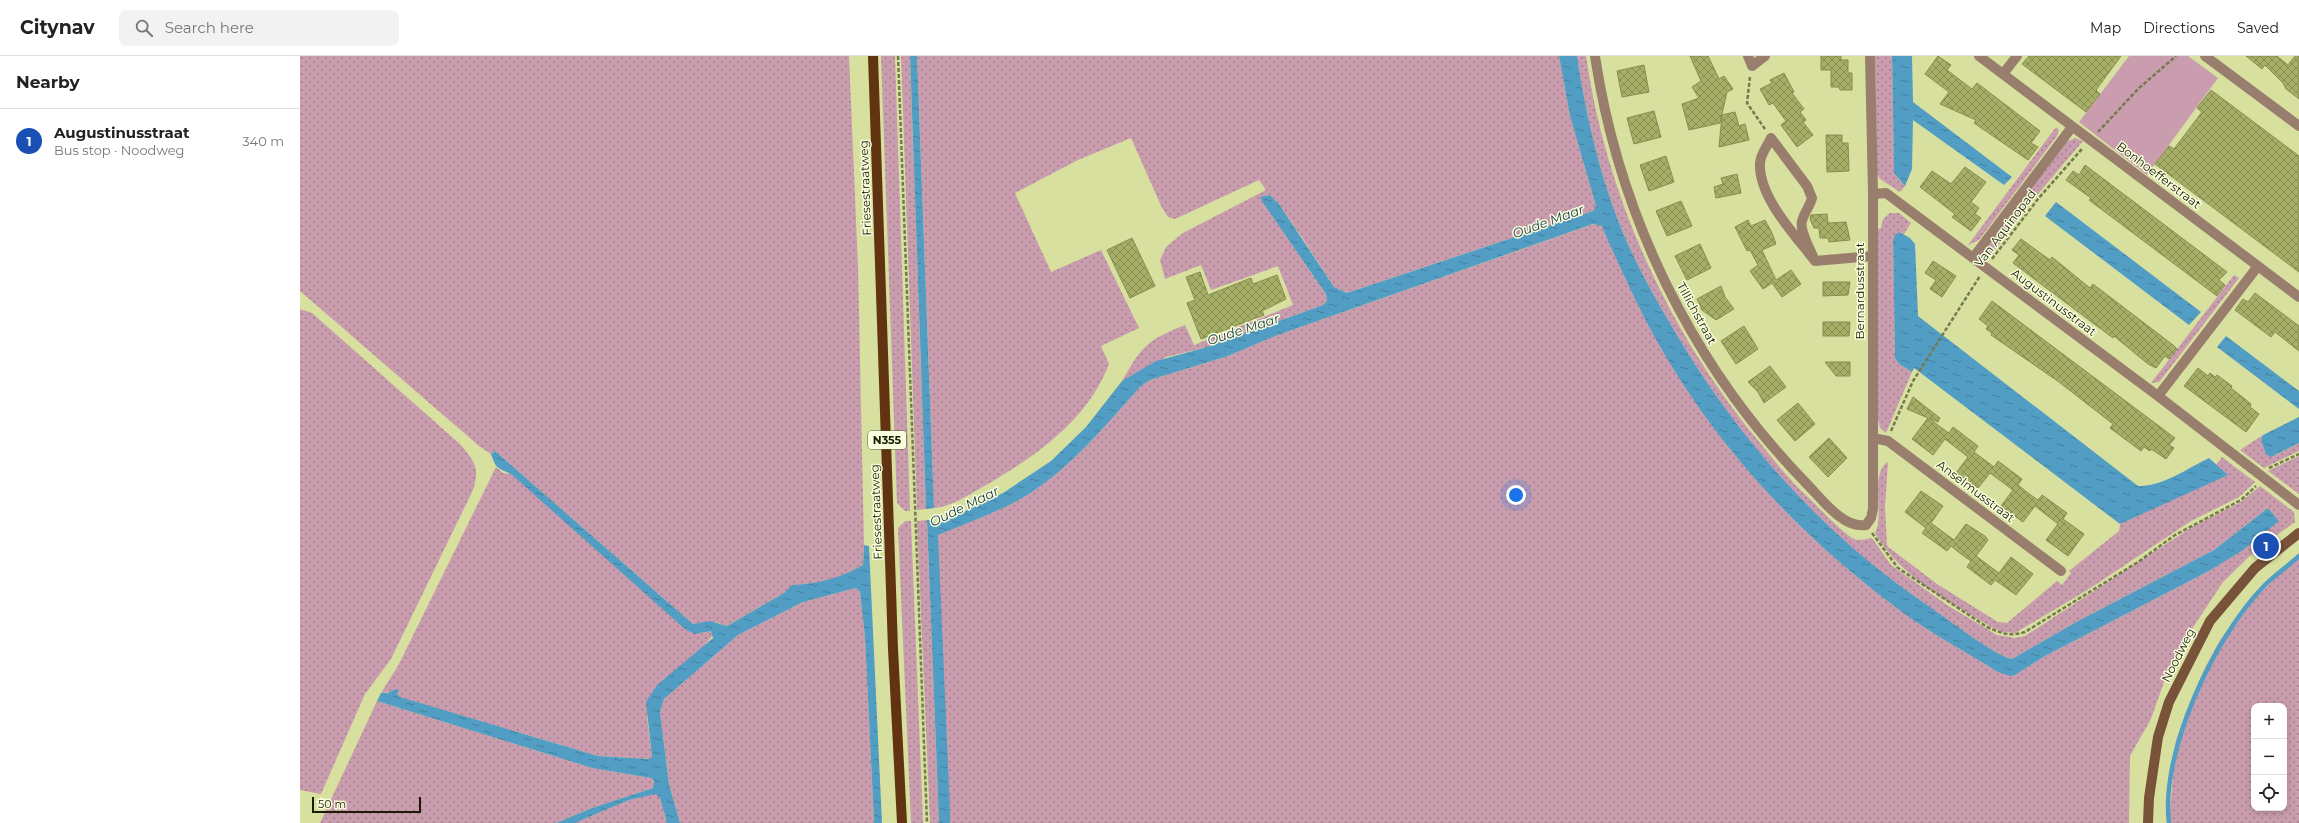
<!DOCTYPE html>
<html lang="en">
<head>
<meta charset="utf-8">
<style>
	body { margin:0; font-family:Montserrat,sans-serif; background:#f2f2f2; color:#222 }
	.controls { position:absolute; right:12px; bottom:12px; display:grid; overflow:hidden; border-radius:8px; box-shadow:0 2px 6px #0003 }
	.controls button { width:36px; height:36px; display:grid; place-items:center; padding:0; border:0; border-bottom:1px solid #e0e0e0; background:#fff; color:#222; font:20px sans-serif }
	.scale { position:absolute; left:12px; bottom:10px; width:109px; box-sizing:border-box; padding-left:4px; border:2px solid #191b03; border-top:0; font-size:11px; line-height:14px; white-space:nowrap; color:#191b03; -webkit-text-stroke:3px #f9fede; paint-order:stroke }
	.you { position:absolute; left:1216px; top:439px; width:14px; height:14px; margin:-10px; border:3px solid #fff; border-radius:50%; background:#1a73e8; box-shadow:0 0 0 6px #1a73e833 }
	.badge { display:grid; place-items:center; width:26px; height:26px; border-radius:50%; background:#b45309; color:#fff; font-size:13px; font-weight:700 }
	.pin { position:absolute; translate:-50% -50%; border:2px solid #fff; box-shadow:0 1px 4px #0006 }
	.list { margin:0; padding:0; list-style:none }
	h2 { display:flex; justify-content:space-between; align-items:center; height:52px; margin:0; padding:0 16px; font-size:17px }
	h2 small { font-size:13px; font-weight:400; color:#767676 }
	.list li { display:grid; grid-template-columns:26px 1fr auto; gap:12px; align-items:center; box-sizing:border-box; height:64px; padding:0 16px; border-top:1px solid #e0e0e0 }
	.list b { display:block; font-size:15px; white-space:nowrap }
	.list p { margin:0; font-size:13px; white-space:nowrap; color:#767676 }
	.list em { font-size:13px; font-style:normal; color:#767676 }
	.icon { flex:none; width:22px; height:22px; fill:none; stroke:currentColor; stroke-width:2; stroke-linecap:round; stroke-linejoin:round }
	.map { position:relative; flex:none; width:1999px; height:767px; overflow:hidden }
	header { display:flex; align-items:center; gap:24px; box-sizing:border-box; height:56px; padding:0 20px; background:#fff; border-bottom:1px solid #e0e0e0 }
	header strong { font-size:19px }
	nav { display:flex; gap:22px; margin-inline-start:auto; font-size:14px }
	.search { width:280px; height:36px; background:#f2f2f2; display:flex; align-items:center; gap:10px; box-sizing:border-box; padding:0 14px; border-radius:8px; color:#767676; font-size:15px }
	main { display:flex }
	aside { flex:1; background:#fff }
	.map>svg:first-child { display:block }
	.grass { fill:url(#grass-dots); fill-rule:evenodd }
	.park { fill:#ca9dae }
	.water { fill:url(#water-ripples) }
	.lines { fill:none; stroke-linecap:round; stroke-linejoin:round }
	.stream { stroke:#529dc4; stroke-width:4.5 }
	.building { fill:url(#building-cross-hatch); stroke:#868c4f }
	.path { stroke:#757a4e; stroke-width:2.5; stroke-dasharray:4 2; stroke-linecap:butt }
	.minor { stroke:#9a7e6d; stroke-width:10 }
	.secondary { stroke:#795339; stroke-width:10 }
	.primary { stroke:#613311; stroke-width:10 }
	.labels { text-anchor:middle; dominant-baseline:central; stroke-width:3; stroke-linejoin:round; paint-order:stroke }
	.shield { fill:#f9fede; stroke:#5c5f45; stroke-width:1 }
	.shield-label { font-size:11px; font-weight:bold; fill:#191b03 }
	.street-label { font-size:12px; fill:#191b03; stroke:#f9fede }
	.water-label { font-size:13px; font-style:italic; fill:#183a4b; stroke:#f9fede }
</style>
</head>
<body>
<header>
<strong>Citynav</strong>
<div class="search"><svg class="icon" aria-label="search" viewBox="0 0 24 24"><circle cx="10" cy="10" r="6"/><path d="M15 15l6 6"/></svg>Search here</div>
<nav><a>Map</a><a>Directions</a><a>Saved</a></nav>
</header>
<main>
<aside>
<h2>Nearby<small></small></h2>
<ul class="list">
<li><span class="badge" style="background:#1a4fb4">1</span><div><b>Augustinusstraat</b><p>Bus stop · Noodweg</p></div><em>340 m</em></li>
</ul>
</aside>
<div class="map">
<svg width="1999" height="767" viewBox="0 0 1999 767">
	<defs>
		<pattern id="grass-dots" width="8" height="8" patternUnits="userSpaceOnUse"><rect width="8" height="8" fill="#ca9dae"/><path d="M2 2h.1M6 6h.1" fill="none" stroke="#a37f8b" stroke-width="1.8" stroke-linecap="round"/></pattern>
		<pattern id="water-ripples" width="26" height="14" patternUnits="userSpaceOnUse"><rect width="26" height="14" fill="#529dc4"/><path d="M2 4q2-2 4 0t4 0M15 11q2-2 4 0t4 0" fill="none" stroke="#437f9d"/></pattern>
		<pattern id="building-cross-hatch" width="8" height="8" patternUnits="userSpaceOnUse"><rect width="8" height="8" fill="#a7af67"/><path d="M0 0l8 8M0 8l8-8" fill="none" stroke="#878e53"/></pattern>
	</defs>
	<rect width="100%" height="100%" fill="#d8e0a0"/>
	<path class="grass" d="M0,0H549L558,210L564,489L563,509C547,519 528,525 510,529C496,532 497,528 484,537L427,570L415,566L393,568L195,395L191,398L179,390L0,235Z
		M581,0H595L610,455H605L597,447Z
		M601,0H610L626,453L617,454Z
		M617,0H1259L1270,60L1296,150L1293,155L1047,237L1034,231L1001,180L979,148L970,139L963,147L1026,238L1027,245L1023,249L904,292L866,301L822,325C842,290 847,284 885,269L894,289L993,249L978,210L911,234L901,209L865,223L860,204L866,191L883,177L966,134L959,124L875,163L868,161L862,152L831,82L778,104L715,137L751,216L801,194L839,272L801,290L809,308C787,366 733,402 681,432C667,440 650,451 634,452Z
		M1277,0H1286C1306,139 1367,273 1456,382C1473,403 1491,426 1512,445C1521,454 1544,478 1554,483C1560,485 1567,483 1572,482L1591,509L1647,549L1697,579L1715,582L1725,580L1892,471L1941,446L1960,430L1994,456L1995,466L1954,496L1923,526L1884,585L1869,612L1851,663L1830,700L1829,767H650L637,479C669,466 703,455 732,436C774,408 806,369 840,331L850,324L928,300L975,280L1294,168L1302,170C1309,189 1319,207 1327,226C1386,355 1477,461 1590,547C1623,573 1662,594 1698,616L1715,619L1745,600L1909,515L1979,465L1968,452L1914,494L1778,565L1712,603C1694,599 1642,560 1624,547C1519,476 1434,379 1371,269C1352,237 1335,206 1321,172C1299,117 1286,59 1277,0Z
		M1575,0H1592L1594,117L1605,130L1600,136L1580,123L1577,118Z
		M1756,71L1759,74L1757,80L1679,184L1668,189Z
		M1775,82L1783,85L1732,145L1688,203L1686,196L1691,186L1766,86Z
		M1590,157H1599L1611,167L1604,178L1599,176L1593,185L1595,302L1599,308L1612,316L1586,377L1580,372L1578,364L1576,174L1581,172L1583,163Z
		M1934,219L1939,222L1864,320L1859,326L1851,327Z
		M0,253L12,257L161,389C175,407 180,411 173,434L91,603L65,638L21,738L0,734Z
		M1963,379L1961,384L1976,399L1999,387V395L1964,412L1940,394Z
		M1999,400V438L1968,415Z
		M1922,401L1955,426L1939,441L1891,465L1789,533L1715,577L1703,576L1693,572C1650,546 1601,522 1575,477C1585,459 1569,417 1588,406L1585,451L1587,490L1637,528L1698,566L1707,567L1757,525L1762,529L1771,517L1769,515L1819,475L1820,468L1927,418L1916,409Z
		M196,411L203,417L211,418L401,577L411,575L413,579L347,661L352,701L350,703L298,700L99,641L93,636L81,637L99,608Z
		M627,464L639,767H630L617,465Z
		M605,465H611L623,767H611L598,472Z
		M1999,499V767H1869L1876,684L1903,616L1920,584L1947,550ZM1954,650H1984V752H1954Z
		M556,532L560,536L565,581L574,767H380L369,728L360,656L364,643L438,579L503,546Z
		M77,645L292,712L351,722L355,728L353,732L292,752L256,767H20Z
		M351,738H357L360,742L367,767H275L329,744Z"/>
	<path class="park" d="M1829,0H1888L1918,22L1847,119L1779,66Z"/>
	<path class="water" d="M610,0H617L634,452L626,453Z
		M1259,0H1277C1286,59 1299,117 1321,172C1335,206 1352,237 1371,269C1435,380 1521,477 1627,549C1645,561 1695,600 1712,603L1778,565L1914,494L1968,452L1979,465L1943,494L1909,515L1745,600L1715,619L1710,620L1698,616C1662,594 1623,573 1590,547C1477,461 1386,356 1327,226C1319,208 1309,189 1302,170L1293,168L975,280L928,300L850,324L840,331C806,369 774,408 732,436C703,455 669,466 638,479L650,753V767H639L627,464H633L636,469L703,437L751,405L786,371L822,325L856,305L904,292L1023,249L1027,245L1026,238L963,147L960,141L970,139L979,148L1034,231L1047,237L1293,155L1296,150L1270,60Z
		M1592,0H1612L1613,46L1712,121L1704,129L1613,64L1612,113L1605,130L1594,117Z
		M1756,146L1901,256L1889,269L1745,160Z
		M1599,176L1610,182L1615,188L1618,260L1838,430C1862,431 1888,412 1909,402L1928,419L1820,468L1614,312L1612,316L1599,308L1595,302L1593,185L1595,179Z
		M1926,280L1999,335V353L1917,291Z
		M1999,361V387L1971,401L1966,398L1961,384L1963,379Z
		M195,395L393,568L410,565L427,570L484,537L492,529C517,528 541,522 563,509L564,489L569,490L582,767H574L565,581L560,536L556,532L503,546L438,579L364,643L360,656L369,728L380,767H367L360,742L356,738L329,744L275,767H256L292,752L353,732L354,725L351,722L292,712L77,645L81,637H88L96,633L99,634L97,638L100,641L298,700L349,703L352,701L346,646L357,629L413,582L411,575L395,578L386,574L211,418C198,412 196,413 191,398Z"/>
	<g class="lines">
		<path class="stream" d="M1869,767C1860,695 1915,580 1964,530C1975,519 1988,510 1999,500"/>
	</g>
	<path class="building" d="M1390,0H1408L1419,23L1424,20L1433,33L1427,36L1420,67L1389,74L1382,48L1399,42L1392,31L1401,25Z
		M1521,0H1541V4H1548V17H1552V34H1540L1539,31H1531V14H1521Z
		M1638,0L1651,9L1647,14L1672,33L1677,27L1740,75L1731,87L1738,91L1728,104L1674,67L1676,64L1640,48L1649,36L1625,18Z
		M1729,0H1821L1796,34L1800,38L1786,56L1722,8Z
		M1946,0H1977L1988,9L1995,0H1999V43L1986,33L1983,27L1965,9L1962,13Z
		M1344,9L1349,36L1322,41L1317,15Z
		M1484,17L1494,36L1492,37L1504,53L1500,56L1506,64L1503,66L1513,79L1497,91L1481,69L1486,65L1473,47L1469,49L1460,33L1472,27L1470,24Z
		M1911,34L1999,100V216L1855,108L1869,90L1874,93L1902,56L1897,52Z
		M1354,55L1361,81L1334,88L1327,62Z
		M1435,56L1439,70L1445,68L1449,84L1419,91L1422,59Z
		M1526,79H1542V87H1548L1549,115L1527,116Z
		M1366,100L1374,126L1349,135L1340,109Z
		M1785,109L1927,216L1919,224L1925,229L1917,240L1789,144L1791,142L1766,124L1773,115L1779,119Z
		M1665,111L1686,126L1671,146L1679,152L1675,158L1681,162L1671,175L1652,161L1655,158L1620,131L1632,115L1651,128Z
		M1437,118L1441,137L1416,142L1414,131L1423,128L1421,122Z
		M1381,145L1392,170L1367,180L1356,155Z
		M1527,158L1528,167L1546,166L1550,184L1529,186L1528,182H1520L1519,172H1514L1510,163L1511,159Z
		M1448,164L1451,170L1465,164L1472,177L1476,188L1462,194L1476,224L1491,214L1501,228L1482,241L1472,227L1463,233L1450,215L1458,209L1450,194L1447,195L1435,171Z
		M832,182L855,230L830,242L807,194Z
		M1721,183L1750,204L1752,201L1790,232L1793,228L1873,289L1877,293L1869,303L1865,300L1856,312L1848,308L1814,280L1813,282L1713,207L1719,199L1712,194Z
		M1400,188L1411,212L1387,224L1375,200Z
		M1633,205L1656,220L1642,241L1630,233L1636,224L1625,217Z
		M900,216L908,239L951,222L953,228L977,219L986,243L962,255L964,259L901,283L887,247L895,244L886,221Z
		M1523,226H1550L1548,239L1523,240Z
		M1421,230L1425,241L1434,253L1416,264L1402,254L1397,243Z
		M1955,237L1999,270V295L1975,276L1971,281L1935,254L1943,243L1948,246Z
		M1692,245L1875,382L1869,389L1874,392L1866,403L1851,393L1850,395L1844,391L1841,395L1810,372L1813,368L1759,326L1691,279L1692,277L1686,273L1688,270L1679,263Z
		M1523,266H1550L1549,280H1523Z
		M1444,270L1458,293L1436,308L1421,285Z
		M1525,306H1550V320H1536Z
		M1470,310L1486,331L1464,347L1458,336L1448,326Z
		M1898,312L1908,320L1910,317L1915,321L1917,319L1932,330L1931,332L1951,348L1950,351L1959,358L1946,376L1884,330Z
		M1613,341L1640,362L1638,366L1629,362L1639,370L1649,377L1653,371L1678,390L1674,396L1694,411L1698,405L1722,423L1718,429L1728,437L1738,444L1742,439L1767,457L1763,463L1784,478L1768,500L1746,484L1758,468L1735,450L1723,466L1701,450L1713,434L1690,417L1678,432L1656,417L1668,401L1645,383L1633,399L1612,383L1628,362L1607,353Z
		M1498,347L1515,368L1495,385L1477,364Z
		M1529,382L1547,402L1528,421L1509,401Z
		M1621,435L1643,450L1631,467L1654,484L1666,468L1685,480L1688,484L1676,500L1699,517L1711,501L1733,518L1716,539L1695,524L1691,529L1667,511L1671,505L1661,498L1651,490L1647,495L1622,477L1626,472L1605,456Z"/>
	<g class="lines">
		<path class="path" d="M598,0L627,767
			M1450,21L1447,47L1465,73
			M1798,76L1838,33L1876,0
			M1692,203L1738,143L1782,93
			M1591,375L1613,325L1680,220
			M1969,412L1999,398
			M1572,477L1598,512L1687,571C1701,577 1710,581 1725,576L1838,506L1875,479L1941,444L1956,430"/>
		<path class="minor" d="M1295,0C1319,160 1393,311 1506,427C1521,442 1543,473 1566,469L1571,462L1573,453V138L1570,0
			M1448,0L1452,10L1465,0
			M1679,0L1999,241
			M1905,0L1999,70
			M1703,18L1717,0
			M1573,138L1586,137L1858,340L1999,449
			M1673,202L1772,71
			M1515,205C1511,195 1499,174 1502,165C1504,157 1510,150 1512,142L1507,130L1471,82C1468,89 1460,99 1460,107C1458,141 1496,180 1515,205L1572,200
			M1858,340L1958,210
			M1573,382L1588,385L1761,515"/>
		<path class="secondary" d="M1848,767L1849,742L1858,681L1869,646L1910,565L1955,512L1999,477"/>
		<path class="primary" d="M573,0L593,593L602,767"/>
	</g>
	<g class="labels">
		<rect class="shield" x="568" y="375" width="38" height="18" rx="3"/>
		<g class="shield-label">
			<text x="587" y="384">N355</text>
		</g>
		<g class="street-label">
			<text transform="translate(1859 119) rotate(37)">Bonhoefferstraat</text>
			<text transform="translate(565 132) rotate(-92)">Friesestraatweg</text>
			<text transform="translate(1705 172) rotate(-53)">Van Aquinopad</text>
			<text transform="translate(1559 235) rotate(-90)">Bernardusstraat</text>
			<text transform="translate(1754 246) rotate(37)">Augustinusstraat</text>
			<text transform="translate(1397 257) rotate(61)">Tillichstraat</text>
			<text transform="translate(1676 435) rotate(37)">Anselmusstraat</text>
			<text transform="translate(576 456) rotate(-92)">Friesestraatweg</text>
			<text transform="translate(1878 599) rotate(-63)">Noodweg</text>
		</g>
		<g class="water-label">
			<text transform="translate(1248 165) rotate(-20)">Oude Maar</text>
			<text transform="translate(943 273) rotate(-18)">Oude Maar</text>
			<text transform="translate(664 450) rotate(-26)">Oude Maar</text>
		</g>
	</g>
</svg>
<div class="controls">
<button>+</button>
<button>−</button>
<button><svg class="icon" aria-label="locate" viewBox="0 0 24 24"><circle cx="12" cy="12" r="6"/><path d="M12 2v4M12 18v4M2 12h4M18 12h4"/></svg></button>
</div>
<div class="scale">50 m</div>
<div class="you"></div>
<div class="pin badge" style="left:1966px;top:490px;background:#1a4fb4">1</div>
</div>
</main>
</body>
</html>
